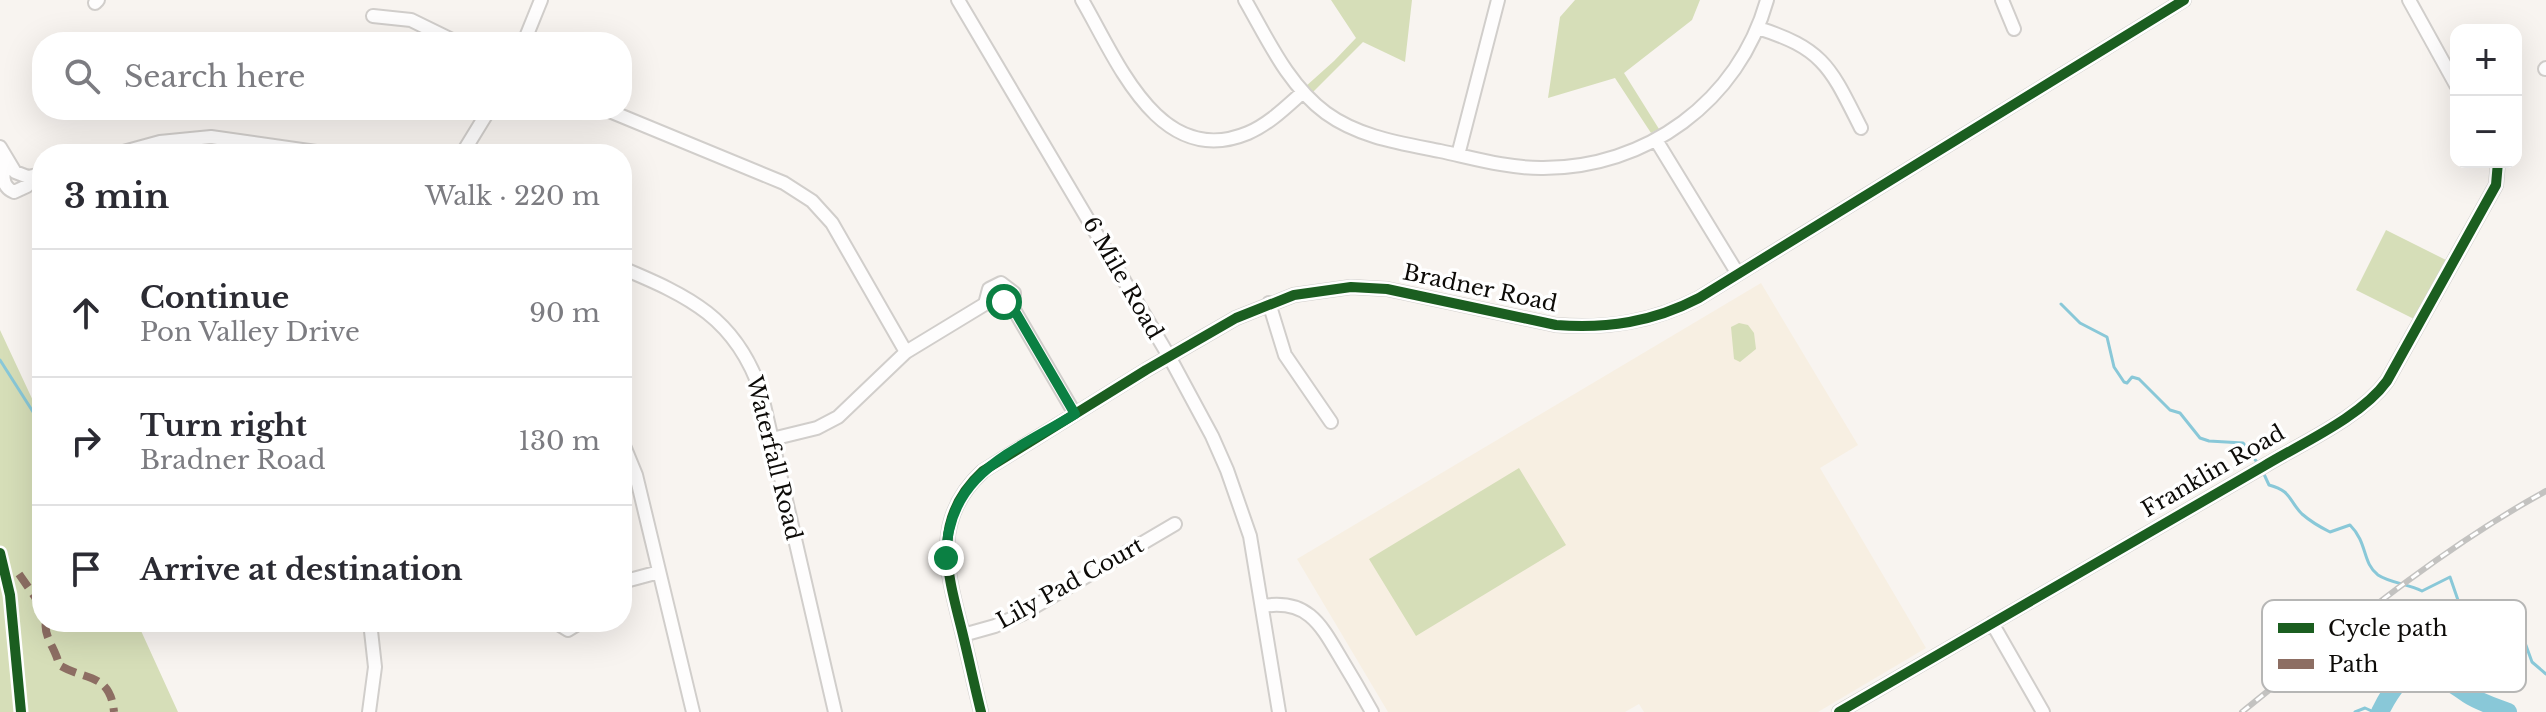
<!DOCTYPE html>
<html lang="en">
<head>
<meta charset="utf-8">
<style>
	body { margin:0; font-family:"Libre Baskerville",serif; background:#f2f2f3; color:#2b2b33 }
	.controls { position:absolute; right:24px; top:24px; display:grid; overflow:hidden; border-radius:16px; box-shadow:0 8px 32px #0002 }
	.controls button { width:72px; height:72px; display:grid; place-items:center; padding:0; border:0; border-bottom:2px solid #e1e1e2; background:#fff; color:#2b2b33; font:40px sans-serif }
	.stop { position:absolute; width:24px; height:24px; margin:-18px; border:6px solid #0b8043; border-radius:50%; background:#fff }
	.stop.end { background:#0b8043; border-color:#fff; box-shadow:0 2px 8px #0008 }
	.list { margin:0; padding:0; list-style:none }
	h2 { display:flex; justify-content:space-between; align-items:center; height:104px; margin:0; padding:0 32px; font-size:34px }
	h2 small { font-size:26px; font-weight:400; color:#7c7c81 }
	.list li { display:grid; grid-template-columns:52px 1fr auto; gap:24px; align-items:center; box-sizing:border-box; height:128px; padding:0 32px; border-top:2px solid #e1e1e2 }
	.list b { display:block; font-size:30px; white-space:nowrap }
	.list p { margin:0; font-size:26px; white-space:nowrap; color:#7c7c81 }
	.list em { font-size:26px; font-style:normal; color:#7c7c81 }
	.icon { flex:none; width:44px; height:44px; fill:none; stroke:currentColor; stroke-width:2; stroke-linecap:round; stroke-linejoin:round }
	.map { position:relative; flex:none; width:2546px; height:712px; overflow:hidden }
	.search { position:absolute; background:#fff; box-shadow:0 8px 32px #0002; left:32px; top:32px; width:600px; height:88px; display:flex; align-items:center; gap:20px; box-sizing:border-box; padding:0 28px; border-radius:32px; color:#7c7c81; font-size:30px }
	.panel { position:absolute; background:#fff; box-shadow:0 8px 32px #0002; left:32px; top:144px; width:600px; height:488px; border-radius:32px }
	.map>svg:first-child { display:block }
	.education { fill:#f7efe2 }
	.green { fill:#d6deb8 }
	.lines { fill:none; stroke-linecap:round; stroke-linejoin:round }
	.stream { stroke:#89c8d8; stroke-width:3 }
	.river { stroke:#89c8d8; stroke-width:18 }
	.minor-casing { stroke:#d1cecb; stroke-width:16 }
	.minor { stroke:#fefdfd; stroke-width:12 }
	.rail-casing { stroke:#c3c2c0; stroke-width:6 }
	.rail { stroke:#fff; stroke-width:3; stroke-dasharray:9; stroke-linecap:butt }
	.quiet { stroke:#8d6e63; stroke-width:8; stroke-dasharray:16 8; stroke-linecap:butt }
	.cycleway-casing { stroke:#fff; stroke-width:15 }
	.cycleway { stroke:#1b5e20; stroke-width:10 }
	.route { stroke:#0b8043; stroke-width:10 }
	.labels { text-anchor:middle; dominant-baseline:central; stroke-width:7; stroke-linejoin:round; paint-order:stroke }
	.street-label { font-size:22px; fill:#0d0b08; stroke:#fff }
	.key { fill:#fff; stroke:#b6b6b5; stroke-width:2 }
	.key-label { font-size:22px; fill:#0d0b08 }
</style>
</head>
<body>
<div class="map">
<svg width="2546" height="712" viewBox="0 0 2546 712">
	<rect width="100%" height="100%" fill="#f8f4f0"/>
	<path class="education" d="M1761,283L1858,445L1820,468L1926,648L1818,712H1644L1639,704L1625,712H1388L1297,559Z"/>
	<path class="green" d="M1331,0H1412L1405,62L1363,42L1312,93L1305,87L1334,61L1356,38Z
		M1575,0H1700L1692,20L1624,73L1659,129L1651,133L1615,78L1548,98L1560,17Z
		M2386,230L2446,260L2416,320L2356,290Z
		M1739,323L1748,325L1754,333L1756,349L1740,362L1734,359L1731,327Z
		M0,330L42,420V622H137L178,712H0Z
		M1519,468L1566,545L1416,636L1369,559Z"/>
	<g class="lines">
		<path class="stream" d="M2061,304L2080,323L2107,337L2114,367L2124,382L2127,383L2132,377L2139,379L2170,410L2180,413L2200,438L2209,441L2243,443L2259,465
			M0,360L42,426
			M2263,472L2269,485C2292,491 2288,500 2302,514C2310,521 2320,527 2330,532L2350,525C2368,543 2362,563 2378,575C2390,583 2409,584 2422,591L2450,577L2459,603L2482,615L2494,639L2524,640L2532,662L2546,674
			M2355,712L2365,708L2374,712"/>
		<path class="river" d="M2380,712C2406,660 2423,663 2467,694C2479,702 2495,707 2508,712"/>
		<g class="minor-casing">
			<path id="minor" d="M958,0L1170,358L1212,436L1227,470L1250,536L1279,712
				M1082,0C1117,60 1159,170 1248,133C1269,124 1286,107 1303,92
				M1245,0C1268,40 1288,85 1326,113C1359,137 1400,143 1440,151C1473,158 1507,168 1541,168C1646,169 1739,101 1767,0
				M2002,0L2014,29
				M2409,0L2456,85
				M95,3L98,0
				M373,16L411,20L456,42
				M1758,28C1825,49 1831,69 1861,128
				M524,42L541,0
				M2545,69L2546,68
				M607,110L784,183L812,201L832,223L906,352
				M1656,140L1738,274
				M0,147L15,172L28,177L42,174
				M116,154L160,142L211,137L330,154
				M462,154L489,110
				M1458,155L1498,0
				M6,160C3,173 0,186 14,192L27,186L34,176
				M622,268C689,296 736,318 761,392L835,712
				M1269,303L1285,355L1331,422
				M985,304L989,289L1001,283L1014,293L1013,308
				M772,439L817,428L838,417L906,352L985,304C996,300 1004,301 1013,308L1075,414
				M622,441L636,475L693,712
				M622,582L659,572
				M1263,606C1307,599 1320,623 1340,657C1351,675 1362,694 1372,712
				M555,622L568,630L581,622
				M1992,623L2043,712
				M963,635L995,626L1022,614L1175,524
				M369,712L375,667L370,622
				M981,712C974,684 968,655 961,627C946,568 932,518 983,471L1146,370L1236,318L1294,295L1351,287L1387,289L1556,325C1607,329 1653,322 1699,298L2184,0
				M1839,712L2264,466C2302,443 2361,417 2387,381L2496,185L2498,162"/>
		</g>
		<use href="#minor" class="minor"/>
		<g class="rail-casing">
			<path id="rail" d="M2242,712C2340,633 2435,552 2546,491"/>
		</g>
		<use href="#rail" class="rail"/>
		<path class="quiet" d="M19,574L35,597L42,614
			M46,622C43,636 56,649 59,665C85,681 110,672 114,712"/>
		<g class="cycleway-casing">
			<path id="cycleway" d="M0,553L10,595L21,712
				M981,712C974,684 968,655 961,627C946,568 932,518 983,471L1146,370L1236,318L1294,295L1351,287L1387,289L1556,325C1607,329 1653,322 1699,298L2184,0
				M1839,712L2264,466C2302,443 2361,417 2387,381L2496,185L2498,162"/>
		</g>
		<use href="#cycleway" class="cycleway"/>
	</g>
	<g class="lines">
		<path class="route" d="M946,558C947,473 1012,453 1075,414L1013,308L1004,302"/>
	</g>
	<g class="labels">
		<g class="street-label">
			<text transform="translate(1123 278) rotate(60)">6 Mile Road</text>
			<text transform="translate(1480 288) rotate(12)">Bradner Road</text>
			<text transform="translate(774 458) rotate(76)">Waterfall Road</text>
			<text transform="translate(2213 471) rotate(-30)">Franklin Road</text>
			<text transform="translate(1070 583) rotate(-29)">Lily Pad Court</text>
		</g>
	</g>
	<rect x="2262" y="600" width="264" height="92" rx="12" class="key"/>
	<rect x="2278" y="623" width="36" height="10" fill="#1b5e20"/>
	<rect x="2278" y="659" width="36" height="10" fill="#8d6e63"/>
	<g class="key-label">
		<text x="2328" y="636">Cycle path</text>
		<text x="2328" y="672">Path</text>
	</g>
</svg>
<div class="controls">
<button>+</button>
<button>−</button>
</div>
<div class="stop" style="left:1004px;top:302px"></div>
<div class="stop end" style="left:946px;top:558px"></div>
<div class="search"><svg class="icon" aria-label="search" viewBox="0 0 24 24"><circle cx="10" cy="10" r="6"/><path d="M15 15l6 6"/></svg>Search here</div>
<section class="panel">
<h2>3 min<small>Walk · 220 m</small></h2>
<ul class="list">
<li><svg class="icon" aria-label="ahead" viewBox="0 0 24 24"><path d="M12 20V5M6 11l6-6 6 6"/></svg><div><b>Continue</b><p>Pon Valley Drive</p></div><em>90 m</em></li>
<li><svg class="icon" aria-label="right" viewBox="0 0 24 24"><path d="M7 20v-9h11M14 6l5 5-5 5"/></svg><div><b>Turn right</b><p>Bradner Road</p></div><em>130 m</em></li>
<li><svg class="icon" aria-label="arrive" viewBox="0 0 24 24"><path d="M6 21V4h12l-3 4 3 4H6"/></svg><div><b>Arrive at destination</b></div></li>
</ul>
</section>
</div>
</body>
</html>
